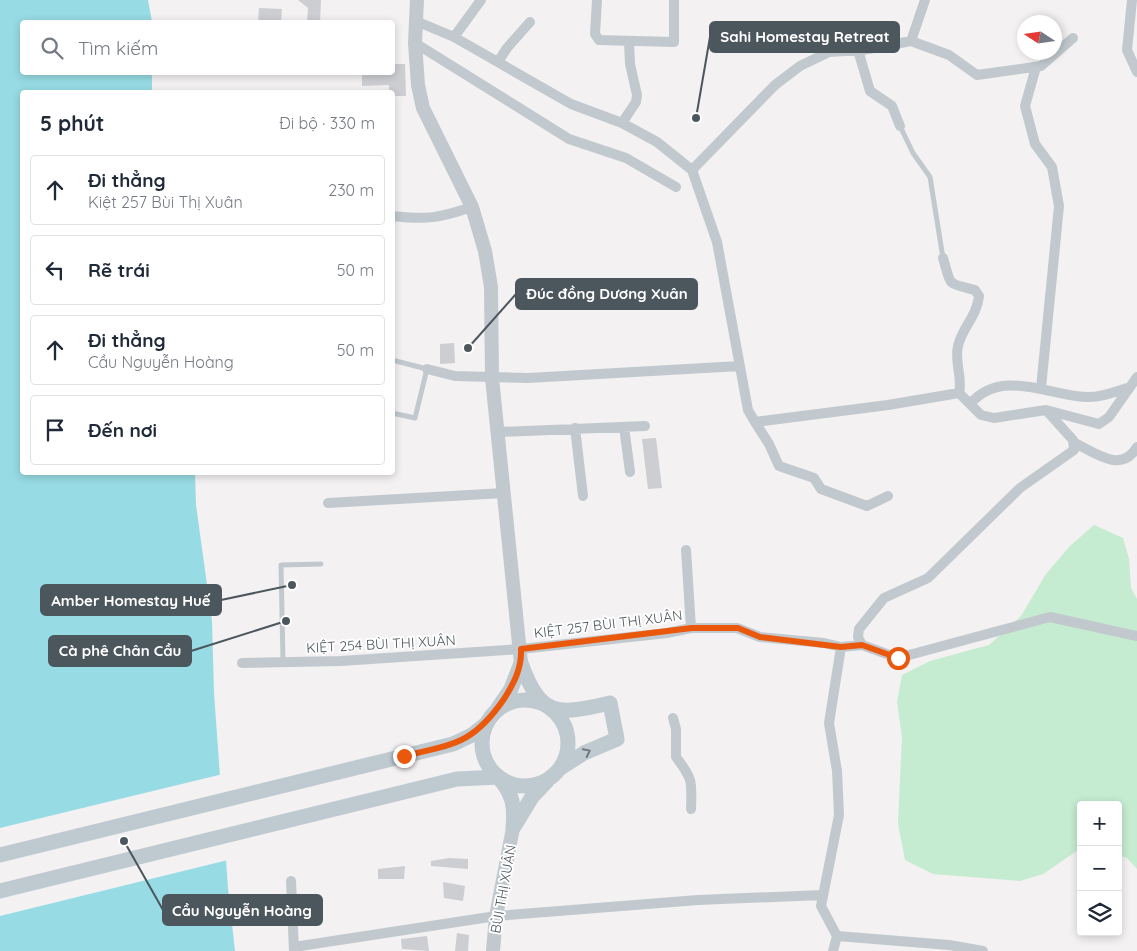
<!DOCTYPE html>
<html lang="vi">
<head>
<meta charset="utf-8">
<style>
	body { margin:0; font-family:Quicksand,sans-serif; background:#f2f2f3; color:#1f2937 }
	.controls { position:absolute; right:15px; bottom:15px; display:grid; overflow:hidden; border-radius:5px; box-shadow:0 2px 8px #0003 }
	.controls button { width:45px; height:45px; display:grid; place-items:center; padding:0; border:0; border-bottom:1px solid #e0e1e3; background:#fff; color:#1f2937; font:25px sans-serif }
	.compass { position:absolute; left:1017px; top:15px; width:45px; height:45px; border-radius:50%; background:#fff; box-shadow:0 2px 8px #0003; rotate:282deg }
	.stop { position:absolute; width:15px; height:15px; margin:-11px; border:4px solid #ea580c; border-radius:50%; background:#fff }
	.stop.end { background:#ea580c; border-color:#fff; box-shadow:0 1px 5px #0008 }
	.list { margin:0; padding:0; list-style:none }
	h2 { display:flex; justify-content:space-between; align-items:center; height:65px; margin:0; padding:0 20px; font-size:21px }
	h2 small { font-size:16px; font-weight:400; color:#747a83 }
	.list li { display:grid; grid-template-columns:32px 1fr auto; gap:15px; align-items:center; box-sizing:border-box; height:70px; margin:0 10px 10px; padding:0 10px; border:1px solid #e0e1e3; border-radius:5px }
	.list b { display:block; font-size:19px; white-space:nowrap }
	.list p { margin:0; font-size:16px; white-space:nowrap; color:#747a83 }
	.list em { font-size:16px; font-style:normal; color:#747a83 }
	.icon { flex:none; width:28px; height:28px; fill:none; stroke:currentColor; stroke-width:2; stroke-linecap:round; stroke-linejoin:round }
	.map { position:relative; flex:none; width:1137px; height:951px; overflow:hidden }
	.search { position:absolute; background:#fff; box-shadow:0 2px 8px #0003; left:20px; top:20px; width:375px; height:55px; display:flex; align-items:center; gap:12px; box-sizing:border-box; padding:0 18px; border-radius:5px; color:#747a83; font-size:19px }
	.panel { position:absolute; background:#fff; box-shadow:0 2px 8px #0003; left:20px; top:90px; width:375px; height:385px; border-radius:5px }
	.map>svg:first-child { display:block }
	.green { fill:#c5ebd0 }
	.water { fill:#97dbe4 }
	.pier { fill:#f3f1f2 }
	.building { fill:#ccced2 }
	.lines { fill:none; stroke-linecap:round; stroke-linejoin:round }
	.service { stroke:#c1c9ce; stroke-width:5 }
	.minor { stroke:#c1c9ce; stroke-width:10 }
	.tertiary { stroke:#c1c9ce; stroke-width:14 }
	.secondary { stroke:#bfc9d0; stroke-width:15 }
	.oneway { stroke:#6e7880 }
	.route { stroke:#ea580c; stroke-width:6 }
	.labels { text-anchor:middle; dominant-baseline:central; stroke-width:4; stroke-linejoin:round; paint-order:stroke }
	.street-label { font-size:14px; fill:#4b565d; stroke:#fff }
	.leader { fill:none; stroke:#4b565d; stroke-width:2 }
	.callout-dot { fill:#4b565d; stroke:#fff; stroke-width:2 }
	.callout { fill:#4b565d; stroke:#4b565d; stroke-width:2 }
	.callout-label { font-size:15px; text-anchor:middle; font-weight:bold; fill:#fff }
</style>
</head>
<body>
<div class="map">
<svg width="1137" height="951" viewBox="0 0 1137 951">
	<rect width="100%" height="100%" fill="#f3f1f2"/>
	<path class="green" d="M1094,525L1123,538L1129,559L1131,588L1137,599V869L1127,858L1118,855V805H1081V848L1043,874L1020,881L933,874L905,860L898,824L902,737L897,702L902,675L930,661L989,645L1021,616L1046,574L1070,546Z"/>
	<path class="water" d="M0,0H148L152,22H22V72L152,73V92H22V472L195,473L196,505L212,621L214,693L228,888L235,951H0Z"/>
	<path class="pier" d="M223,774L228,860L0,916V828Z"/>
	<path class="building" d="M298,0H321L320,22H307L308,8Z
		M259,8L282,9L281,22H258Z
		M392,64H405L406,96H392V92H389V85L362,86V72H392Z
		M454,343L455,363L440,364V344Z
		M656,438L662,488L648,489L642,439Z
		M449,858L468,859V869L431,866V861Z
		M405,866L404,879H378V869Z
		M443,882L465,886L463,901L444,898Z
		M457,933L469,935L468,951H455Z
		M427,936L429,951L402,949L401,939Z"/>
	<g class="lines">
		<path class="service" d="M900,126L913,153L930,177L943,258
			M392,360L427,369L415,418L392,413
			M283,662L281,565L321,564"/>
		<path class="minor" d="M597,0L595,34L599,40L674,42V0
			M1132,0L1127,50L1137,72
			M416,21L454,37L571,104L622,123L657,142L692,170L717,242L748,410L755,422L888,405L959,393L981,415L994,418L1046,410L1099,424L1109,417L1137,377
			M454,37L481,0
			M911,41L925,0
			M415,43L569,139L626,158L676,187
			M858,50L870,91L892,106L900,126
			M498,62L507,48L530,22
			M1036,67L1025,106L1035,144L1052,167L1059,206L1041,388
			M622,123L636,102L637,95L630,64L629,42
			M692,170L775,85L800,66L829,52L863,50L911,41L949,55L977,75L1041,66L1073,38
			M392,216C427,220 439,218 472,207
			M943,258C952,288 946,282 975,290L979,296C977,316 962,328 958,346C954,362 963,378 959,393
			M427,369L455,376L528,378L740,366
			M970,404C1001,368 1047,395 1086,397C1099,398 1115,392 1127,388
			M755,422L769,444L779,466L814,478L821,489L867,506L888,496
			M624,427L630,472
			M575,428L583,496
			M499,432L645,426
			M1075,443C1095,453 1122,474 1137,447
			M328,503L504,493
			M686,550L691,628
			M862,645L858,637L859,629L884,598L928,578L1020,488L1074,450L1073,440L1046,410
			M242,663L341,661L521,649L667,633L691,628H737L760,637L824,643L841,647L862,645L898,658L1050,617L1137,636
			M673,718L676,729V757C693,779 692,782 691,809
			M291,881L294,951
			M837,936L949,945L983,951
			M294,947L496,916L698,900L823,895
			M833,951L837,936L821,906L839,815L837,771L829,723L841,647"/>
		<path class="tertiary" d="M417,0L415,43L418,85L423,108L472,207L485,251L491,287L492,378L521,663
			M493,951L496,916L513,828"/>
		<path class="secondary" d="M521,663C541,718 557,715 610,703L617,739L584,753L559,769
			M482 743a43 43 0 1 1 86 0a43 43 0 1 1-86 0Z
			M498,708L511,689L521,663
			M515,825L532,797L547,781
			M0,855L453,744L472,735L486,724
			M0,891L457,779L498,777C513,793 515,807 513,828"/>
	</g>
	<defs><path id="oneway-chevron" d="M-2-3.5L2.5 0L-2 3.5" fill="none" stroke-width="1.6" stroke-linecap="round" stroke-linejoin="round" transform="scale(1.25)"/></defs>
	<use class="oneway" href="#oneway-chevron" transform="translate(587 752) rotate(-26)"/>
	<g class="lines">
		<path class="route" d="M404,756C454,744 473,744 504,699C514,683 522,668 521,649L692,628H738L760,637L841,647L862,645L898,658"/>
	</g>
	<g class="labels">
		<g class="street-label">
			<text transform="translate(608 624) rotate(-7)">KIỆT 257 BÙI THỊ XUÂN</text>
			<text transform="translate(381 644) rotate(-3)">KIỆT 254 BÙI THỊ XUÂN</text>
			<text transform="translate(503 889) rotate(-80)">BÙI THỊ XUÂN</text>
		</g>
	</g>
	<path class="leader" d="M696 118L710 37M468 348L516 294M292 585L221 600M286 621L191 651M124 841L163 910"/>
	<g class="callout-dot">
		<circle cx="696" cy="118" r="5"/>
		<circle cx="468" cy="348" r="5"/>
		<circle cx="292" cy="585" r="5"/>
		<circle cx="286" cy="621" r="5"/>
		<circle cx="124" cy="841" r="5"/>
	</g>
	<g class="callout">
		<rect x="710" y="22" width="189" height="30" rx="5"/>
		<rect x="516" y="279" width="181" height="30" rx="5"/>
		<rect x="41" y="585" width="180" height="30" rx="5"/>
		<rect x="49" y="636" width="142" height="30" rx="5"/>
		<rect x="163" y="895" width="159" height="30" rx="5"/>
	</g>
	<g class="callout-label">
		<text x="805" y="42">Sahi Homestay Retreat</text>
		<text x="607" y="299">Đúc đồng Dương Xuân</text>
		<text x="131" y="606">Amber Homestay Huế</text>
		<text x="120" y="656">Cà phê Chân Cầu</text>
		<text x="242" y="916">Cầu Nguyễn Hoàng</text>
	</g>
</svg>
<div class="controls">
<button>+</button>
<button>−</button>
<button><svg class="icon" aria-label="layers" viewBox="0 0 24 24"><path d="M12 4l9 5-9 5-9-5zM3 14l9 5 9-5"/></svg></button>
</div>
<svg class="compass" viewBox="-18 -18 36 36"><path d="M0-13l5 13h-10z" fill="#e53935"/><path d="M0 13l5-13h-10z" fill="#747a83"/></svg>
<div class="stop" style="left:898px;top:658px"></div>
<div class="stop end" style="left:404px;top:756px"></div>
<div class="search"><svg class="icon" aria-label="search" viewBox="0 0 24 24"><circle cx="10" cy="10" r="6"/><path d="M15 15l6 6"/></svg>Tìm kiếm</div>
<section class="panel">
<h2>5 phút<small>Đi bộ · 330 m</small></h2>
<ul class="list">
<li><svg class="icon" aria-label="ahead" viewBox="0 0 24 24"><path d="M12 20V5M6 11l6-6 6 6"/></svg><div><b>Đi thẳng</b><p>Kiệt 257 Bùi Thị Xuân</p></div><em>230 m</em></li>
<li><svg class="icon" aria-label="left" viewBox="0 0 24 24"><path d="M17 20v-9H6M10 6l-5 5 5 5"/></svg><div><b>Rẽ trái</b></div><em>50 m</em></li>
<li><svg class="icon" aria-label="ahead" viewBox="0 0 24 24"><path d="M12 20V5M6 11l6-6 6 6"/></svg><div><b>Đi thẳng</b><p>Cầu Nguyễn Hoàng</p></div><em>50 m</em></li>
<li><svg class="icon" aria-label="arrive" viewBox="0 0 24 24"><path d="M6 21V4h12l-3 4 3 4H6"/></svg><div><b>Đến nơi</b></div></li>
</ul>
</section>
</div>
</body>
</html>
